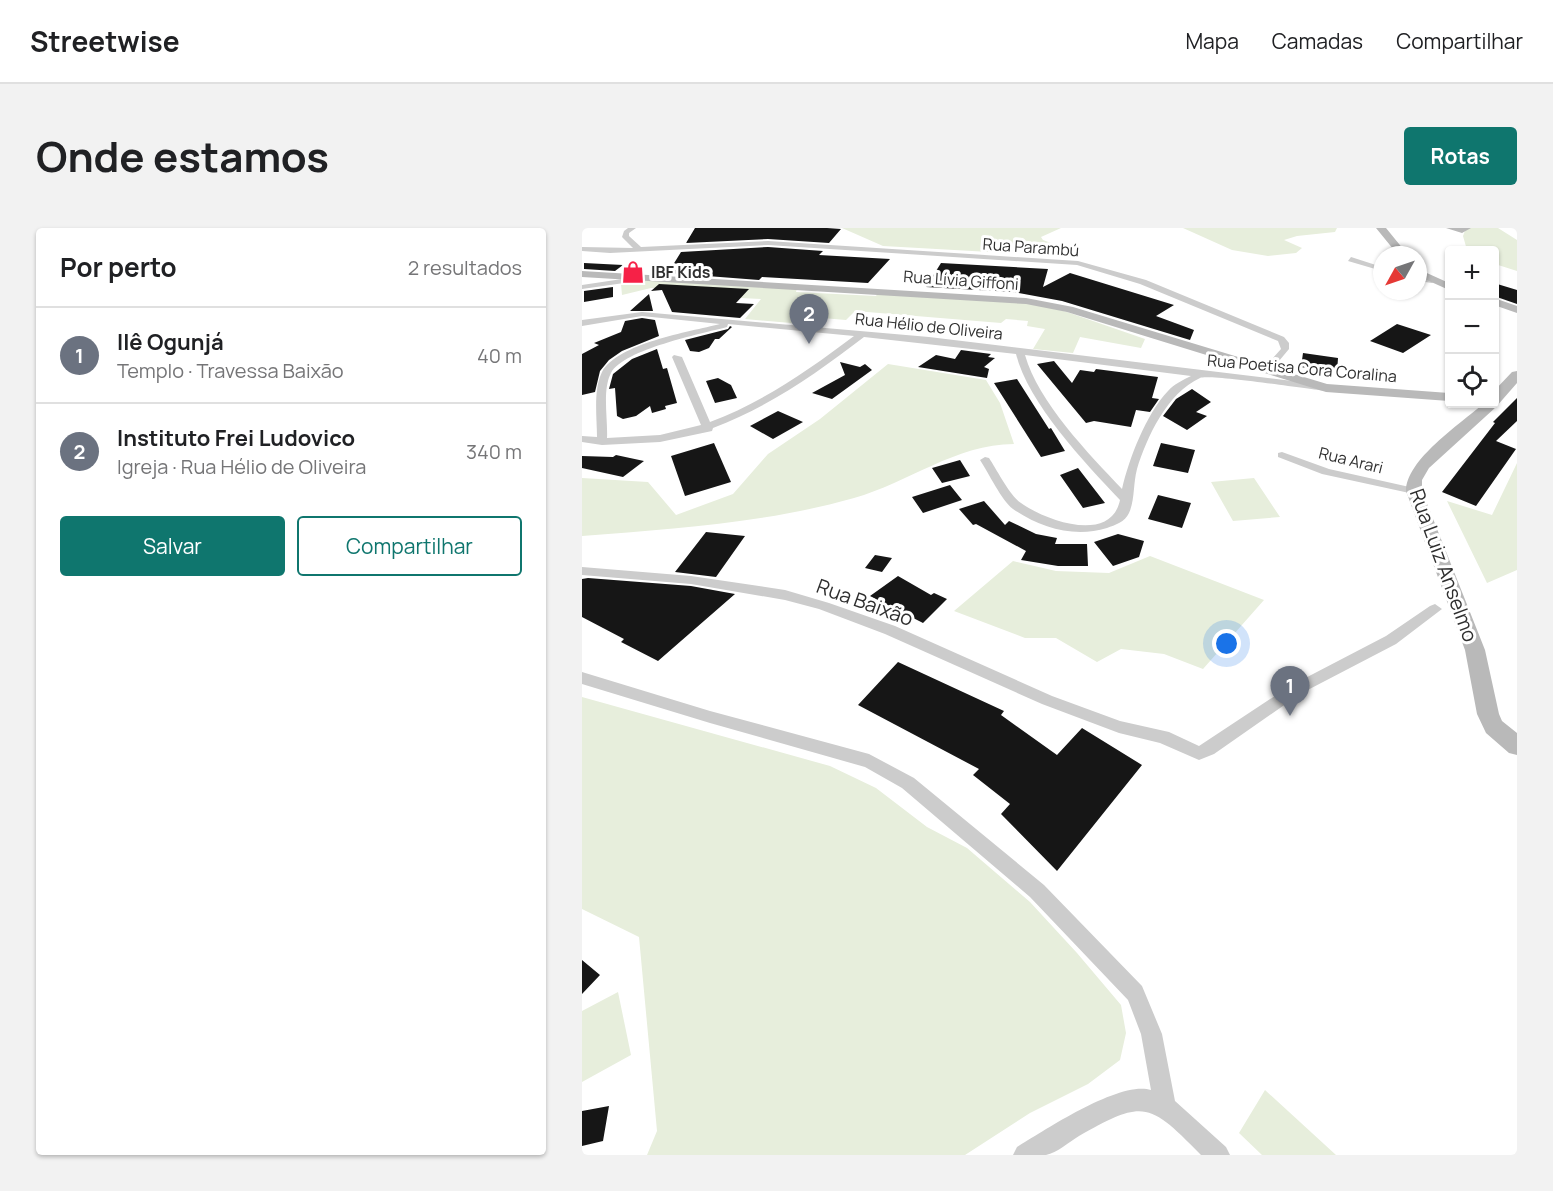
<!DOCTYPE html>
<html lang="pt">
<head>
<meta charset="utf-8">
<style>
	body { margin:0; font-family:Manrope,sans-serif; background:#f2f2f2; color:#202124 }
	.controls { position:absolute; right:18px; top:18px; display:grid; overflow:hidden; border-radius:6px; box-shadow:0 2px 4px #0004 }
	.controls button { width:54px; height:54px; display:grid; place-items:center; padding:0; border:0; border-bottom:2px solid #e0e0e0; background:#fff; color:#202124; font:30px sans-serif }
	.compass { position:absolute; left:791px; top:18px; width:54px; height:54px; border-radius:50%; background:#fff; box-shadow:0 2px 4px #0004; rotate:230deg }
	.you { position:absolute; left:645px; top:416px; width:21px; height:21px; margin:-15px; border:4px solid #fff; border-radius:50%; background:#1a73e8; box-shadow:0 0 0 9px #1a73e833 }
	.badge { display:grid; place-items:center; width:39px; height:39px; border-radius:50%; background:#0f766e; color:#fff; font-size:20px; font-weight:700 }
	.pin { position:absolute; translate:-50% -50px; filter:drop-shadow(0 2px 3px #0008) }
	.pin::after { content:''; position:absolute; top:32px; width:21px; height:18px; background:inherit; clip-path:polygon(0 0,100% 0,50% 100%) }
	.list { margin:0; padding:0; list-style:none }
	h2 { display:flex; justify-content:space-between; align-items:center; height:78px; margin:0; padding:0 24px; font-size:26px }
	h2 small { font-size:20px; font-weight:400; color:#757577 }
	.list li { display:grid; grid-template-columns:39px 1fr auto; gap:18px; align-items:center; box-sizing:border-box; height:96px; padding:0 24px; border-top:2px solid #e0e0e0 }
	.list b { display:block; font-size:22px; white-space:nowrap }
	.list p { margin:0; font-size:20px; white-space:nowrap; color:#757577 }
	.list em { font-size:20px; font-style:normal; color:#757577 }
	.actions { display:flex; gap:12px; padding:18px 24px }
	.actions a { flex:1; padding:14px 0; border:2px solid #0f766e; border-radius:6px; text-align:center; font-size:21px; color:#0f766e }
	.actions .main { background:#0f766e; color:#fff }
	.icon { flex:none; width:33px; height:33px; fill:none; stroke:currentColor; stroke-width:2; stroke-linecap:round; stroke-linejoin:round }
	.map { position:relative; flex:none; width:935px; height:927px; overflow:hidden; border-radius:6px }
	header { display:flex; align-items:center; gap:36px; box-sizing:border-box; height:84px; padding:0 30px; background:#fff; border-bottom:2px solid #e0e0e0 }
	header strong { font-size:28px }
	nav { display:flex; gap:33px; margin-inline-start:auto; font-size:21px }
	.intro { display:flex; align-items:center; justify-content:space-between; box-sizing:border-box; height:144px; padding:0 36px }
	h1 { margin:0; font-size:42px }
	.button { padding:15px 27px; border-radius:6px; background:#0f766e; color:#fff; font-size:21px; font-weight:700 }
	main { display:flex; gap:36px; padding:0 36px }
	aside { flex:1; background:#fff; border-radius:6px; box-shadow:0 2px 4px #0004 }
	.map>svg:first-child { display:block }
	.green { fill:#e7eedc }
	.building { fill:#161616 }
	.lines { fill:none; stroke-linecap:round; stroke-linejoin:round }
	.street { fill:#ccc; fill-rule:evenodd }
	.secondary { fill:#b9b9b9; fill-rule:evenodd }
	.labels { text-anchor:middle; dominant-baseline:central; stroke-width:6; stroke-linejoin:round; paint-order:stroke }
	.far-street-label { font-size:16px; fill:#2f2f2f; stroke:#fff }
	.far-poi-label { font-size:16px; font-weight:bold; fill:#2f2f2f; stroke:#fff; text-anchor:start }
	.street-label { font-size:20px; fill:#2f2f2f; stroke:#fff }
</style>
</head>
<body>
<header>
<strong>Streetwise</strong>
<nav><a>Mapa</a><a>Camadas</a><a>Compartilhar</a></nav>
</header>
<div class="intro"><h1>Onde estamos</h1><a class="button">Rotas</a></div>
<main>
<aside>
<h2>Por perto<small>2 resultados</small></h2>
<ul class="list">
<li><span class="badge" style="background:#6b7280">1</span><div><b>Ilê Ogunjá</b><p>Templo · Travessa Baixão</p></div><em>40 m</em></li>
<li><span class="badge" style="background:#6b7280">2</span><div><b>Instituto Frei Ludovico</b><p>Igreja · Rua Hélio de Oliveira</p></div><em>340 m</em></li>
</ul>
<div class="actions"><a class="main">Salvar</a><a>Compartilhar</a></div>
</aside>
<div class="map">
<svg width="935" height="927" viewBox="0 0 935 927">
	<rect width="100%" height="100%" fill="#fff"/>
	<path class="green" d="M260,0H479L459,9L461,12L469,15L455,22L438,20L422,14L406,16L405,19L408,24L301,18Z
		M601,0H755L753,4L715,8L702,12L720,20L714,25L686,28L650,22Z
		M884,0H916L935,12V43L913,36L912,22H885L881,8Z
		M71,51L215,60L214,64L294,68L296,65L450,75L485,84L563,111L559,120L498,109L491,125L451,121L463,101L445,98L446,93L424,91L419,95L273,83L264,92L240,90L232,97L163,91L179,71L96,67L103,61L69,60L40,67L39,56Z
		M306,136L404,152L418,175L432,216C374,216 326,255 272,270C184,295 92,301 0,308V250L66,254L94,287L151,266L186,226L238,191Z
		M935,235V342L905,355L865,273L910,287Z
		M672,250L698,289L651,293L629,254Z
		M568,328L682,372L621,441L582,426L539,421L515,434L474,410H443L372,383L431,333L474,343L527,345Z
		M0,469L248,538L294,560L345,599L385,620L448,674L495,725L539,777L544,805L538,832L506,856L448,885L383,927H65L75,903L57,709L0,681Z
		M36,764L49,827L0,854V783Z
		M683,862L754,927H680L657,905Z"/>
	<path class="building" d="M113,0H245L259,1L247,15L186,11L104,15Z
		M186,19L241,23L237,27L308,31L286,55L180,49L177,52L86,45L99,24Z
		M2,35L41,37L33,43L2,41Z
		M359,35L466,41L461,59L488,45L592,77L574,88L612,102L608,112L480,73L431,64L344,59Z
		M912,55L935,62V76L912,68Z
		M77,56L167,61L154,75L172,76L158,90L90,84L80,62L69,63Z
		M31,59V69L2,74V63Z
		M67,66L71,83H48Z
		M60,90L73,92L77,108L40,123L27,132L18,143L13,164L0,167V126L17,117L12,115L39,104L43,93Z
		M815,96L849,107L821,125L788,113Z
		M148,98L150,99L137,111H133L127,120L117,124L108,123L103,112L146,101Z
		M75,121L81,141L85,140L95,175L83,178L84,181L70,185L68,178L54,188L41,191L35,188L33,160L27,161L31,146L50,131Z
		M379,122L409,126L406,129L413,130L402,139L407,141L405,150L336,139L354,127L373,131Z
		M721,125L756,130L755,145L719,139Z
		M472,133L490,155L498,142L512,144L514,141L576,149L570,170L577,171L568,184L554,182L549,199L512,193L504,195L455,136Z
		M258,134L278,139L283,136L290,142L250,171L230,165L263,147Z
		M136,150L149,157L155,170L133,175L124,153Z
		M435,151L467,201L469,200L483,223L459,229L412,155Z
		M610,161L629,174L614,184L625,188L605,202L581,188L594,171Z
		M935,170V193L914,213L934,221L894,278L860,264L913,195L911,194Z
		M196,183L221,194L191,211L168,198Z
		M132,215L149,254L103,268L89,228Z
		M579,215L613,222L606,245L571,238Z
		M34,227L62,233L41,249L0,240V228L31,229Z
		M378,232L388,248L360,255L350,240Z
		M496,240L523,275L501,280L478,247Z
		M368,257L380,272L341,285L330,269Z
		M576,267L609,275L600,300L566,291Z
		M402,273L423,297L427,293L454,306L475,310L473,316H505L506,338H476L439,332L444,323L394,296L391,297L377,281Z
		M124,304L163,308L134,349L93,344Z
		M536,306L562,313L557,329L531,338L512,314Z
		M293,327L310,330L300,344L283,340Z
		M316,348L349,367L352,365L365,371L341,395L288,368Z
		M6,350L109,358L153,366L76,433L39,414L42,411L0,389V351Z
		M316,434L422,483L419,487L475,527L500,500L560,537L475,643L419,586L428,576L391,547L397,541L276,477Z
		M0,732L18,747L0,766Z
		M27,878L21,913L0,918V883Z"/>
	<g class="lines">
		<path class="street" d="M46,0H54L47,5V8L59,19L186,13L496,33L564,52L702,109L707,115V121L687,145H681V141L699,121L696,113L558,56L495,37L186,17L28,25L0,23V19L51,20L40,9L42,3Z
			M769,29L800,39V43L766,33Z
			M67,47H70V51L0,61V57Z
			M836,49L854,53L850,55L836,53Z
			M60,84L347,109L744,157L749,160L744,163C726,161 627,146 618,150C585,165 565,209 555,241C551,256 553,272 547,285C543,294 533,297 525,300C492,310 459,300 431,281C420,273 406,244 398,232L403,229L407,230C415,242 428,268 439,275C464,293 529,316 538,272C503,235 446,175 434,126L282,109C235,145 187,179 131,200L130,203L78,214L20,217L0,214V208L15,209C15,190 11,162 20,144C36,115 107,104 138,96L60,88L0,98V92ZM146,96L272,108C227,142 181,174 128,194L100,129L92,127L90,129L119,197L78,207L25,210C26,191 20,162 29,145C42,121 119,106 145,99ZM443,127L609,148C601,152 592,156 586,163C564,186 547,231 540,261C507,226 456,174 443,127Z
			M700,224L747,241L832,260L838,263L832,266L740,246L696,229V225Z
			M0,339L109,348L203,362L247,375L313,398L470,468L538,493L587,504L617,518L708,458L804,408L848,378L853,376L860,381L814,416L718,466L632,526L617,532L578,515L537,505L460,476L303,406L237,381L203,372L109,356L0,347Z
			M0,444L128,483L287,526L332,550L462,657L560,758L580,806L593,873L644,919L648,927H619C567,874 562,871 497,908C487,914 475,925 464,927C454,927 441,927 431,927L435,919C463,902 538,852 569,862L559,806L546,772L448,669L320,560L283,539L128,495L0,456Z"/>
		<path class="secondary" d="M794,0H804L826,27H816Z
			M864,0H889L880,5Z
			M836,41L867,55V62L836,48Z
			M0,43L444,70L491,79L745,156L867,165V173L744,164L485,84L444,76L0,49Z
			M912,70L935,78V85L912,77Z
			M935,143V155L914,179L847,240L840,252V263L903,422L917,486L920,493L935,505V527L927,525L904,505L895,486L883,422L824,263C824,232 878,196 901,176H912V163L930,144Z"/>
	</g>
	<defs>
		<g id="shop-bare" transform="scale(1.8)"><path d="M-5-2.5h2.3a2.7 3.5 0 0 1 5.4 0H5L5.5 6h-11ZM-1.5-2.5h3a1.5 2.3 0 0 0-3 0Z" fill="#f62147" stroke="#fff" stroke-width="2.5" paint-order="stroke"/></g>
	</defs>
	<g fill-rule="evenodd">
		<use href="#shop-bare" x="51" y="44"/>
	</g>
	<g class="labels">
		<g class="far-street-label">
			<text transform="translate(449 19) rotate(4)">Rua Parambú</text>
			<text transform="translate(379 52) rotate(4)">Rua Lívia Giffoni</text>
			<text transform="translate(347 98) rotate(6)">Rua Hélio de Oliveira</text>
			<text transform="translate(720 140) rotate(5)">Rua Poetisa Cora Coralina</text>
			<text transform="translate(769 232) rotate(14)">Rua Arari</text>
		</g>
		<g class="far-poi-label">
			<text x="69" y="44">IBF Kids</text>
		</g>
		<g class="street-label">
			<text transform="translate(862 337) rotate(70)">Rua Luiz Anselmo</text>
			<text transform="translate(283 374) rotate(20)">Rua Baixão</text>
		</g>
	</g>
</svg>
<div class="controls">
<button>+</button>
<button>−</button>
<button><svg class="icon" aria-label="locate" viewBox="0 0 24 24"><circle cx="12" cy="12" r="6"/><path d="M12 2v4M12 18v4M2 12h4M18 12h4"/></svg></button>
</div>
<svg class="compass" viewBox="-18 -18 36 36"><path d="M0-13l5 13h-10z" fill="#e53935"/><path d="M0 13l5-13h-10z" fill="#757577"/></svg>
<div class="you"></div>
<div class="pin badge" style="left:708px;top:488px;background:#6b7280">1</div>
<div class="pin badge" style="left:227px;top:116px;background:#6b7280">2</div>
</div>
</main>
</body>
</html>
